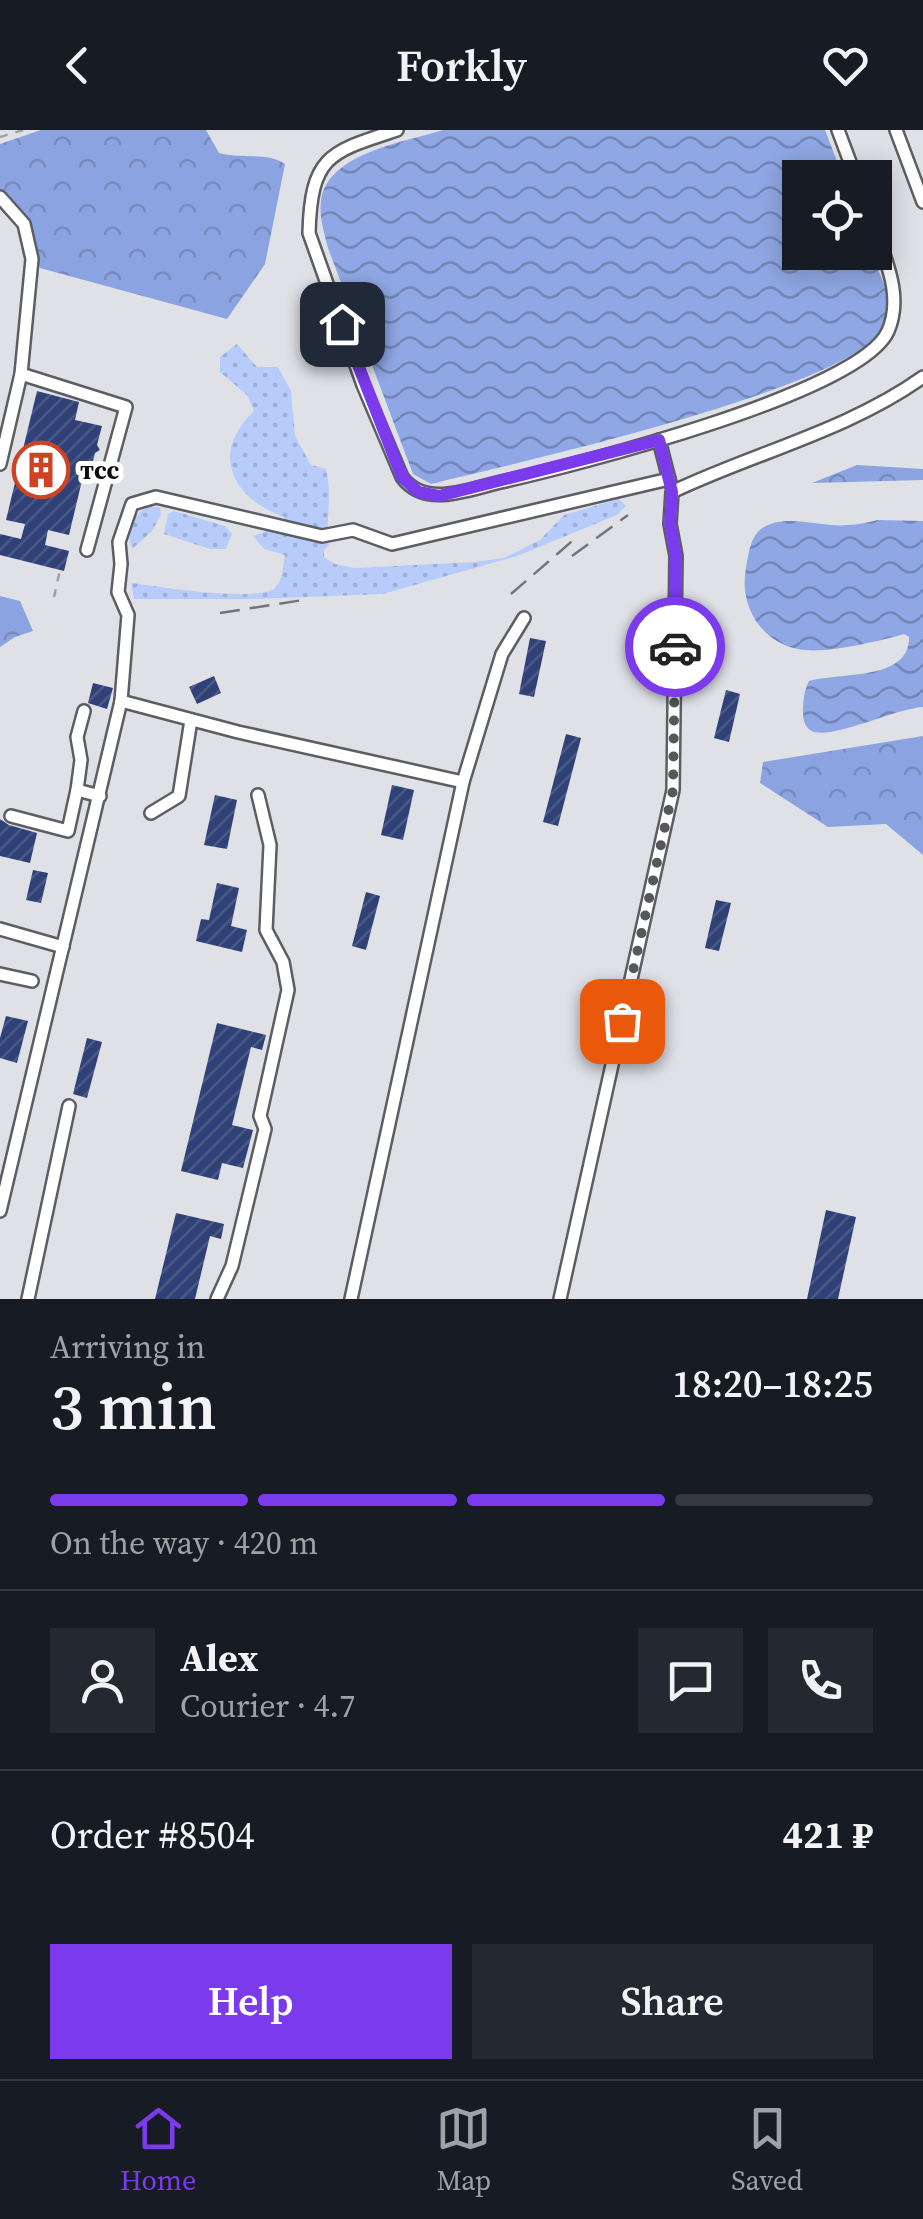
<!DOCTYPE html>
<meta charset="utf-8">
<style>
body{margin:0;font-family:"Source Serif 4",serif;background:#242831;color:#f1f3f6;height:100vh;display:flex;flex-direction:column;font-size:38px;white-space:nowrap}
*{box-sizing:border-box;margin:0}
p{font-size:32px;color:#9ea1a6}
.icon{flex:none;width:55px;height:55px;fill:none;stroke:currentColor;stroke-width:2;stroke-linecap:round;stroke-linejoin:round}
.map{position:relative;height:1169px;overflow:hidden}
.side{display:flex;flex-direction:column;background:#171b24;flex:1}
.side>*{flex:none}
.buttons{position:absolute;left:782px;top:30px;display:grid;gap:20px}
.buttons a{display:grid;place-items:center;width:110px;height:110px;border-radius:0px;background:#171b24;box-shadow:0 5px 25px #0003;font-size:50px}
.pin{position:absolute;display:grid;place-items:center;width:85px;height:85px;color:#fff;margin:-42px;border-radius:20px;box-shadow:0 5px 15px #0006}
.courier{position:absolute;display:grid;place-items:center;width:100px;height:100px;margin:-50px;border:8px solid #7c3aed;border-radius:50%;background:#fff;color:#222;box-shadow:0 2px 12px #0007}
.overview em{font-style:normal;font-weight:600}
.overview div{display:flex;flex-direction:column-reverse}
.overview{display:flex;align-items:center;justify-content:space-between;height:170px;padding:0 50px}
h1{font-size:65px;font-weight:600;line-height:75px}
.bar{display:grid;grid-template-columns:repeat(4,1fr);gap:15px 10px;align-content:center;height:120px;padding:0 50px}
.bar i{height:12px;border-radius:8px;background:#363941}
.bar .on{background:#7c3aed}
.bar p{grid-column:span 4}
.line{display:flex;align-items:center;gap:25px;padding:0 50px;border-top:2px solid #363941}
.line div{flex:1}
.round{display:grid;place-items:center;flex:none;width:105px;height:105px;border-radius:0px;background:#242831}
.primary-button{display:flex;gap:20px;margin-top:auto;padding:20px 50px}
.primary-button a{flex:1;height:115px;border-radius:0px;background:#7c3aed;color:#fff;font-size:40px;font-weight:600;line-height:115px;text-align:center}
.primary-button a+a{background:#242831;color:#f1f3f6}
header{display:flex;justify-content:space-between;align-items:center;height:130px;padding:0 50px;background:#171b24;font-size:45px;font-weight:600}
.menu{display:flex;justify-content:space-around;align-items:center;height:140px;border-top:2px solid #363941;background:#171b24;font-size:28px;color:#9ea1a6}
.menu a{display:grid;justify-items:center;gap:5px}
.menu .on{color:#7c3aed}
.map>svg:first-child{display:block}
.grass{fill:url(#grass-dots)}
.forest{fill:url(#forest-crowns)}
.water{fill:url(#water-waves)}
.building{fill:url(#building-hatch)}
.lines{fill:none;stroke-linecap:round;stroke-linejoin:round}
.minor-casing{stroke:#5c5e63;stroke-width:16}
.path{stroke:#9fa1a6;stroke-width:2.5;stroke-dasharray:8 8;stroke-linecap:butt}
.minor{stroke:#fff;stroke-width:11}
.rail{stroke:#747579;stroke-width:2.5;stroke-dasharray:20 10;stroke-linecap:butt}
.done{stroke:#56585b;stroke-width:10;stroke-dasharray:0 18}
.route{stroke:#7c3aed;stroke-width:12}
.labels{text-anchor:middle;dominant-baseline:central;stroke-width:10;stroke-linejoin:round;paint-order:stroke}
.poi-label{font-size:25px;font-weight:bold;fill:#0d0e0f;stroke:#fff;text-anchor:start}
</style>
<header><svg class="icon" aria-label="back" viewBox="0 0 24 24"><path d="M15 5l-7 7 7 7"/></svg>Forkly<svg class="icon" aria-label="heart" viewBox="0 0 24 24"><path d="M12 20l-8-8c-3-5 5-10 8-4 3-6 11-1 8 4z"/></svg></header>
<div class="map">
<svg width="923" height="1169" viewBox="0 0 923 1169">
<defs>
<pattern id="grass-dots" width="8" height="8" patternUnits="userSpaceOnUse" patternTransform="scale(2.5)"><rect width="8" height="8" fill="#b8ccfc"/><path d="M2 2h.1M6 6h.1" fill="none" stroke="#9daed7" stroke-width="1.8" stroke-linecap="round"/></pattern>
<pattern id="forest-crowns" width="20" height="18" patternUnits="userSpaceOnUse" patternTransform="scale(2.5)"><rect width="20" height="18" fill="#8ba3e0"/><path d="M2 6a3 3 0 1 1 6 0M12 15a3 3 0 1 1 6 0" fill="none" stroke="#778bbf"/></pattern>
<pattern id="water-waves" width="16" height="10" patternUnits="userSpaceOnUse" patternTransform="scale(2.5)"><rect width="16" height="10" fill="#8fa7e4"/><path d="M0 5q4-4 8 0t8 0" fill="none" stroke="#7386b7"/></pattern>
<pattern id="building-hatch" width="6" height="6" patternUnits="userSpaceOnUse" patternTransform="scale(2.5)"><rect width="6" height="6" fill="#2f4176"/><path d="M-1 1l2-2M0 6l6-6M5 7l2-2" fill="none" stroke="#4a5983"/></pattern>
</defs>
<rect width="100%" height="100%" fill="#dfe1e7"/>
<g class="grass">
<path d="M237 214 257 237H278L291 261 295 306 311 335 326 339C333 368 325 389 329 415L324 420V427L335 434 354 438 475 432 504 428 540 410 564 385 619 369 626 376 617 385 517 426 383 464 255 469H134L131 453C161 457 248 471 272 460 283 455 283 435 285 425L264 419 253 406 284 395V387C232 368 209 324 254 281L247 265 220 242V227Z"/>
<path d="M150 377H160L161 385 152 401 132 419C125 401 132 383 150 377Z"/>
<path d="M174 381 225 396 232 404 226 419H210L164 404 168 384Z"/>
</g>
<g class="forest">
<path d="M41 0H206L219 23C240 29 268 22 285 34L265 134 227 189 40 138 29 106 0 66V14Z"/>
<path d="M857 335 923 339V350L812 353Z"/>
<path d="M0 466 20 471 33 501 15 507 0 517Z"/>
<path d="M923 606V725L886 694 828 697 760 653 763 632Z"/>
</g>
<g class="water">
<path d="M443 0H825L843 47 800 48V122L871 123C880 145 895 171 885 195 859 258 507 335 431 354L413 344 328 118C324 102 319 87 321 71 327 23 405 12 443 0Z"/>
<path d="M878 390 923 391V577C894 579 836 608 814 602 805 599 803 590 803 582 803 571 804 561 809 551 840 542 910 551 909 507L904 504C879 511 823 525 798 519 759 511 739 474 746 438 749 423 750 405 764 397 787 383 823 398 848 395 858 395 868 392 878 390Z"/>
</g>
<g class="building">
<path d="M37 261 79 272 75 290 102 296 97 315 100 320 95 323 90 343 84 342 69 405 48 400 45 415 69 421 64 441 0 425V404L21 409 25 394 6 390Z"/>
<path d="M530 508 546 511 534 567 519 564Z"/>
<path d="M214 546 221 563 197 574 189 557Z"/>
<path d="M93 553 113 558 107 579 88 573Z"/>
<path d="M726 560 740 564 729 612 714 608Z"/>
<path d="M566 604 581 608 558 696 543 692Z"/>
<path d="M392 655 414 660 403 710 381 705Z"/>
<path d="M215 665 237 670 227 719 204 715Z"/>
<path d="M0 689 9 695 37 703 30 733 0 726Z"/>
<path d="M33 740 48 743 41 773 26 770Z"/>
<path d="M217 753 239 758 231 796 247 800 242 822 196 811 201 789 209 790Z"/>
<path d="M366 762 380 766 366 820 352 816Z"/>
<path d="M716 770 731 773 719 821 705 818Z"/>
<path d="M6 886 28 891 17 933 0 928V908Z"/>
<path d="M217 893 266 905 262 920 251 917 232 995 253 1000 243 1038 222 1033 218 1050 181 1041Z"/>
<path d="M87 908 102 912 87 968 73 964Z"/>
<path d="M826 1080 856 1087 838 1169H807Z"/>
<path d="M176 1083 224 1094 221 1109 210 1106 195 1169H155Z"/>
</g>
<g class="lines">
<g class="minor-casing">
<g id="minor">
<path d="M397 0C330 22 311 25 309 103L363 255 402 347C425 379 469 359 501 352 572 336 861 263 888 201 903 167 886 131 875 98"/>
<path d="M838 0 856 48"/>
<path d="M896 0 923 72"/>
<path d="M0 67 24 94 32 129 21 244"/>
<path d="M659 310 670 353"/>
<path d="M0 334 21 244 126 277 87 420"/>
<path d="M121 571 238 602 463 652"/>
<path d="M77 660 81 630 77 607 84 581"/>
<path d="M151 683 179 666 191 590"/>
<path d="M11 686 68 701 77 660 100 666"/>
<path d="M0 799 63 817"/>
<path d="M0 844 32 851"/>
<path d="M0 1081 121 571 128 485 118 462 121 434 119 412 132 374 156 367 322 406 353 400 392 414 669 349"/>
<path d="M28 1169 69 976"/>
<path d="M217 1169 232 1136 265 999 260 986 288 860 283 832 266 800 270 715 258 665"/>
<path d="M351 1169 463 652 502 524 524 488"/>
<path d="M560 1169 673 660 676 426 670 394 672 362C754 323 849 300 923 247"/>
</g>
</g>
<g class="path">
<path d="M0 7 23 0"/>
<path d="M54 467 60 440"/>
</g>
<use href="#minor" class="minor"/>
<g class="rail">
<path d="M572 426 628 385"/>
<path d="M511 464 578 406"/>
<path d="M220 483 303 470"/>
</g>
</g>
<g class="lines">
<path class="done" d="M622 891 673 660 675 517"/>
<path class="route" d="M342 194 402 347 418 362 439 366 659 310 672 362 670 394 676 426 675 517"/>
</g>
<defs>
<g id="building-ring" transform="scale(2.875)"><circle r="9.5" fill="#fff" stroke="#cd4324" stroke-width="1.5"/><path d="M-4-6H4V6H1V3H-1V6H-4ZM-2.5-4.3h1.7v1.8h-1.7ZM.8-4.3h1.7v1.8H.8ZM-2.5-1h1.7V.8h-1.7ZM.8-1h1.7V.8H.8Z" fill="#cd4324"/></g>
</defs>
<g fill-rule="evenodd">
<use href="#building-ring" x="41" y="340"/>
</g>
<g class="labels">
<g class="poi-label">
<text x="80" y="340">тсс</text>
</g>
</g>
</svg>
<div class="buttons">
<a><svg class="icon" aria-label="locate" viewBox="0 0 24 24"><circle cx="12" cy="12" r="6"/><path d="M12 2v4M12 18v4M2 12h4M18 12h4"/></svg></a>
</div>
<div class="pin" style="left:622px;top:891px;background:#ea580c"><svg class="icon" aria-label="bag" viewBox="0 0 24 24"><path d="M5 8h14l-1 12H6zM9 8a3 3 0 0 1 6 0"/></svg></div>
<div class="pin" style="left:342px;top:194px;background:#1f2937"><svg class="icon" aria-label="home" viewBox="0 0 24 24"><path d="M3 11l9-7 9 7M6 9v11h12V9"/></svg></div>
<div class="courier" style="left:675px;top:517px"><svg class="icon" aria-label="car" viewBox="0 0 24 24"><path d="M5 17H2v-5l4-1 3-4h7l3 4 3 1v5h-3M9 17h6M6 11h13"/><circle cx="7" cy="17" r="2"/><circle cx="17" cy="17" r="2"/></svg></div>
</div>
<section class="side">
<div class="overview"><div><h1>3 min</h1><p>Arriving in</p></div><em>18:20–18:25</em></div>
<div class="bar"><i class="on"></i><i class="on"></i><i class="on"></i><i></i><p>On the way · 420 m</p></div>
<div class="line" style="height:180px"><a class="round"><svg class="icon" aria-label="person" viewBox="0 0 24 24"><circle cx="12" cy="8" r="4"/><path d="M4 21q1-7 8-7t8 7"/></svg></a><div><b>Alex</b><p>Courier · 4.7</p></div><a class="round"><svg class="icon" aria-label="chat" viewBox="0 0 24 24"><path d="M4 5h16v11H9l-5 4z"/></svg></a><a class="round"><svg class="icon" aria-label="phone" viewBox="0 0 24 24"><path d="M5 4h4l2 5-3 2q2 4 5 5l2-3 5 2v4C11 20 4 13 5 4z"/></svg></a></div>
<div class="line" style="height:130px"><div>Order #8504</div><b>421 ₽</b></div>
<div class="primary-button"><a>Help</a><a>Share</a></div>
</section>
<nav class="menu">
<a class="on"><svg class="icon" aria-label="home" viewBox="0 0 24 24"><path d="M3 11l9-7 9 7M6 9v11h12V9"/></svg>Home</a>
<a><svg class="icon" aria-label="map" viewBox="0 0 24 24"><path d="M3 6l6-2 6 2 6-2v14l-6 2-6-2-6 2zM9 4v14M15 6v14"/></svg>Map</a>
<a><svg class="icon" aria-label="saved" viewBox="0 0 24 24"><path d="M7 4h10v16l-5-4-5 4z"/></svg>Saved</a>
</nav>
